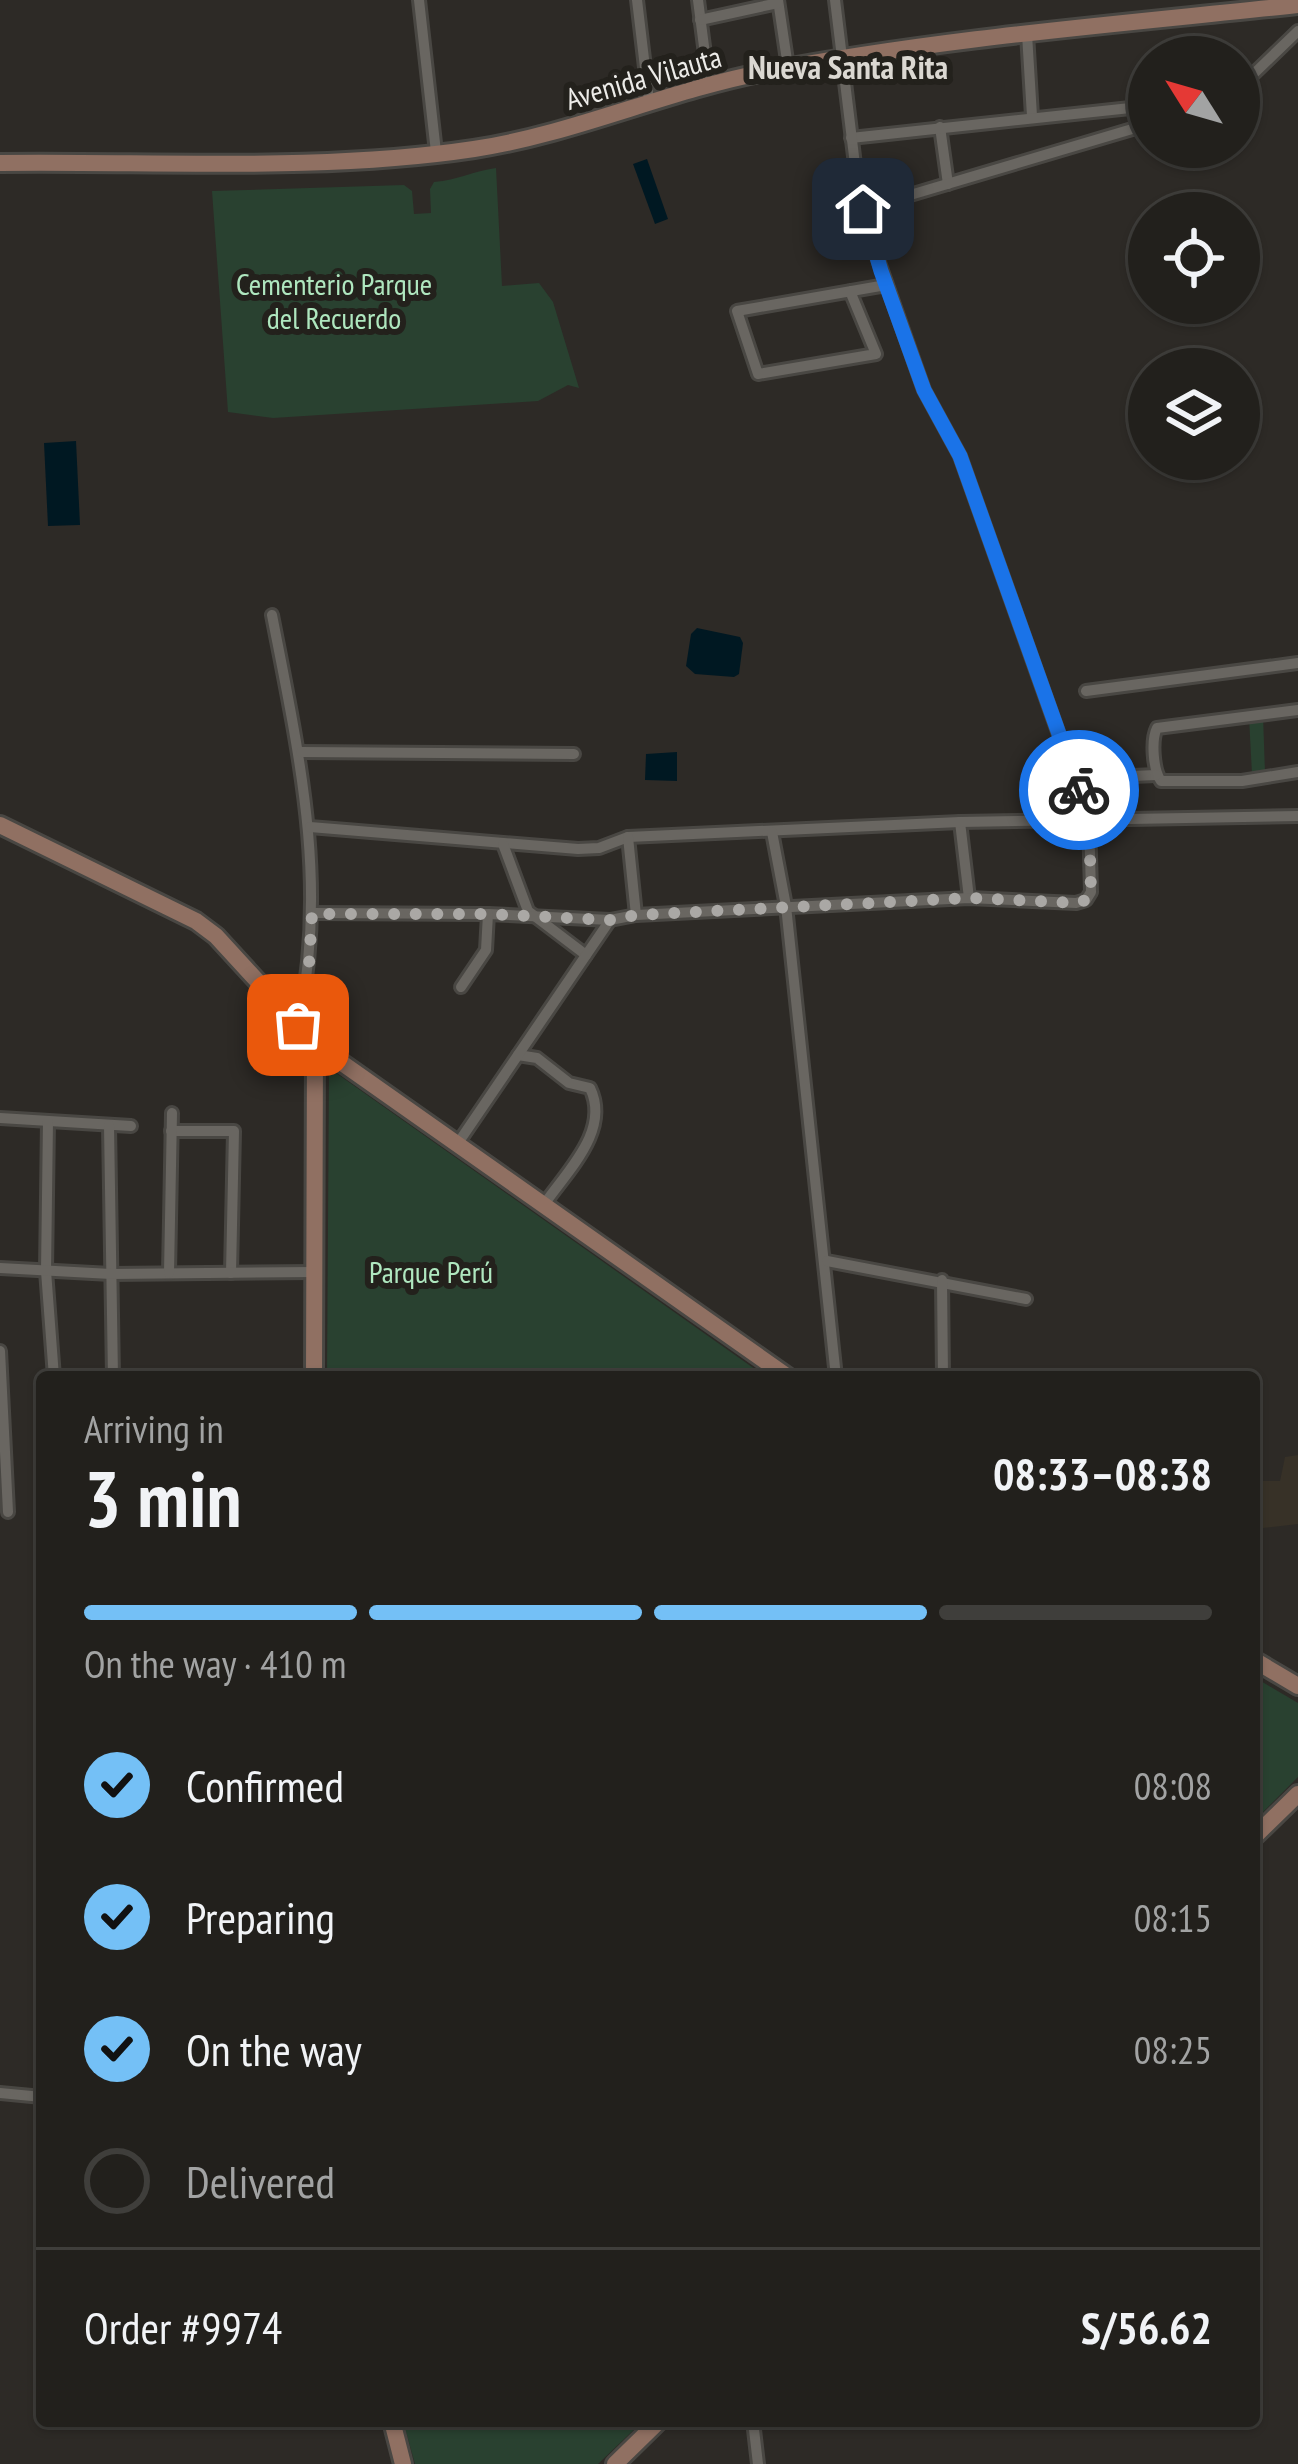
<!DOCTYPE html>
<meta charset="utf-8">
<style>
body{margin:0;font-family:"PT Sans Narrow",sans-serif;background:#2e2d29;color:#f1f3f6;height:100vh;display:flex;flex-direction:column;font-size:45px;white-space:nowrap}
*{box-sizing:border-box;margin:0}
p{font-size:39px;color:#a2a3a3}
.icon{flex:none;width:66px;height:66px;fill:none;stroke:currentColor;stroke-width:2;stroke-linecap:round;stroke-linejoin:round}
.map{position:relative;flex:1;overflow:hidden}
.side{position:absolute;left:36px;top:1371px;width:1224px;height:1056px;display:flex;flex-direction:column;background:#22201c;border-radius:12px;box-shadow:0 3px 9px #0004,0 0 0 3px #3f3e3b}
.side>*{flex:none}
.needle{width:78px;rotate:307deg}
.buttons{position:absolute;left:1128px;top:36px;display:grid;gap:24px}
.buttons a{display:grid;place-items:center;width:132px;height:132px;border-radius:50%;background:#22201c;box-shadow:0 3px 9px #0004,0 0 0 3px #3f3e3b;font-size:60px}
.pin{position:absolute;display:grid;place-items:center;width:102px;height:102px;color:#fff;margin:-51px;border-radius:24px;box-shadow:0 6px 18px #0006}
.courier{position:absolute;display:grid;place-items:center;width:120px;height:120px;margin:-60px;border:9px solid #1a73e8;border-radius:50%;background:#fff;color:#222;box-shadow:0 3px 15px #0007}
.headline em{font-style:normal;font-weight:600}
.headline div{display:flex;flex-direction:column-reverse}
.headline{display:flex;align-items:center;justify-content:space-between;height:204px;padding:0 48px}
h1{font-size:78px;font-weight:600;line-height:90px}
.bar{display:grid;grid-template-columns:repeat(4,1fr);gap:18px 12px;align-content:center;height:144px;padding:0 48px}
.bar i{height:15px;border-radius:9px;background:#3f3e3b}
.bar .on{background:#74c0f6}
.bar p{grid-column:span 4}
.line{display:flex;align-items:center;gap:30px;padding:0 48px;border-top:3px solid #3f3e3b}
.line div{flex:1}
ol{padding:0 48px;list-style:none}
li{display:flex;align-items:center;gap:36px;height:132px}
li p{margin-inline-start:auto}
li .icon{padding:12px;border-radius:50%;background:#74c0f6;color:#111;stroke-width:4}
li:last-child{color:#a2a3a3}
li i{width:66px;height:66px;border:6px solid #3f3e3b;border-radius:50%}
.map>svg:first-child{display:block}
.built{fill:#373127}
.green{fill:#294130}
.water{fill:#001822}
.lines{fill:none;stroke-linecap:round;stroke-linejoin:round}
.street-casing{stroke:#494743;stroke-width:16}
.secondary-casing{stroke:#494743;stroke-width:22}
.street{stroke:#696661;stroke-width:10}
.secondary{stroke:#907062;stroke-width:16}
.done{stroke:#aaa8a5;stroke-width:12;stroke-dasharray:0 21.6}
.route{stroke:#1a73e8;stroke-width:15}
.labels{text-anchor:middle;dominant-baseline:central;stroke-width:12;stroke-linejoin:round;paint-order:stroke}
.street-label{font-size:30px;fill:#edece9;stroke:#23211c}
.park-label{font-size:30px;fill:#afe7bf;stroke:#23211c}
.neighbourhood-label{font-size:33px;font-weight:bold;fill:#dbd8d2;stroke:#23211c}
</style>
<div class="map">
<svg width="1298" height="2464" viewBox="0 0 1298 2464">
<rect width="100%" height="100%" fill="#2d2a26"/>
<path class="built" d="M1298 1455V1524L1254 1529V1481H1280L1285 1457Z"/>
<g class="green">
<path d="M496 168 502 286 539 283 553 302 579 388 568 385 538 401 273 418 228 412 212 191 404 185 412 191 414 214 431 213 430 189 434 182C458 180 473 171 496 168Z"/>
<path d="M1263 715 1265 773 1252 774 1249 717Z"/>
<path d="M329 1072 336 1073 766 1377H327Z"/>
<path d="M1254 1677 1298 1703V1777L1254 1821Z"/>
<path d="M403 2421H643L598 2464H415Z"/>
</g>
<g class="water">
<path d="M647 159 668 219 655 224 633 164Z"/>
<path d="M76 441 80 525 48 526 44 443Z"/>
<path d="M697 628 740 637 743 643 739 674 734 677 695 674 686 666 691 634Z"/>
<path d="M677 752V781L645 780 646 754Z"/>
</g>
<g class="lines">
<g class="street-casing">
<g id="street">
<path d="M419 0 436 152"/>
<path d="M637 0 649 101"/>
<path d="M698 0 709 85"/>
<path d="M778 0 788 67"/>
<path d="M700 20 778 3"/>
<path d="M1027 34 1032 116"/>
<path d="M1239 88 1298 31"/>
<path d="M940 127 948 184"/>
<path d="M851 138 1149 106"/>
<path d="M863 209 1149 124"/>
<path d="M850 291 876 354 758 374 737 311 886 285"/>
<path d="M272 615C299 754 329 884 298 1025"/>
<path d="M1086 691 1298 663"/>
<path d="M1298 710 1157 728C1151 740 1153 770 1161 781H1242L1298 772"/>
<path d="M301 752 574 754"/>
<path d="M1133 776 1156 775"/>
<path d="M960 822 969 898"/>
<path d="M310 827 578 849 599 848 628 837 960 822 1298 816"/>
<path d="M772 832 786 906 836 1377"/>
<path d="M628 837 636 915"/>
<path d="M503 844 528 911 586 955"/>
<path d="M312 913 488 914 610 920 636 915 969 898 1076 903 1086 900 1091 892 1089 819 960 456 924 390 875 251 857 181 835 0"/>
<path d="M461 987 486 950 488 914"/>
<path d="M518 1055 537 1058 569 1083 590 1088C611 1131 566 1172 543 1206"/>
<path d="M0 1118 131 1126"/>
<path d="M48 1121 46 1271 54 1377"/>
<path d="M109 1125 113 1377"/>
<path d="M171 1131H234L231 1273"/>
<path d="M456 1146 610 920"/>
<path d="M827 1261 1026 1299"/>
<path d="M0 1268 111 1274 314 1272"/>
<path d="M169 1273 172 1113"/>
<path d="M942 1280 943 1377"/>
<path d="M0 1351 8 1512"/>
<path d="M0 2093 42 2097"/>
<path d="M753 2421 758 2464"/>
</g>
</g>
<g class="secondary-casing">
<g id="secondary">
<path d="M0 163C155 161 321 172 474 149 573 134 666 91 764 72 940 38 1120 24 1298 5"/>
<path d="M0 825 196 921 216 936 315 1044 788 1377"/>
<path d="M314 1377 315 1044"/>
<path d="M1254 1660 1298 1686"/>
<path d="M1254 1837 1298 1794"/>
<path d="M392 2421 403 2464"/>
<path d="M615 2464 659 2421"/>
</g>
</g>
<use href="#street" class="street"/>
<use href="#secondary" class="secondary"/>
</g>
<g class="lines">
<path class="done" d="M298 1025 308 982 312 914H488L610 920 636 915 969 898 1076 903 1086 900 1091 892 1089 819 1079 790"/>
<path class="route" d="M863 209 881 271 924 390 960 456 1079 790"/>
</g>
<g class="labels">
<g class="street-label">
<text transform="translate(643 77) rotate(-16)">Avenida Vilauta</text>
</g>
<g class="park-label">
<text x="334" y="283">Cementerio Parque<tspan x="334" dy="34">del Recuerdo</tspan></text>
<text x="431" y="1271">Parque Perú</text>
</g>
<g class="neighbourhood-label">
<text x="848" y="66">Nueva Santa Rita</text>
</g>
</g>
</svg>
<div class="buttons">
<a><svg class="needle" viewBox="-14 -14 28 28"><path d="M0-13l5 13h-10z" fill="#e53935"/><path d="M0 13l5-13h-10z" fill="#a2a3a3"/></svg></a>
<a><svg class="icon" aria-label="locate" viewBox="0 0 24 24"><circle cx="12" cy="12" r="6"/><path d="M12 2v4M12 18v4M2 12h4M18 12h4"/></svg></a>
<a><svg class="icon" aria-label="layers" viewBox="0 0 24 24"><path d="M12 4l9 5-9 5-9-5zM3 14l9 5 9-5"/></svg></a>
</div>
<div class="pin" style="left:298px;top:1025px;background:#ea580c"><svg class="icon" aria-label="bag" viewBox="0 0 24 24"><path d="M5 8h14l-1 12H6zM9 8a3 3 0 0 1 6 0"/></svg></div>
<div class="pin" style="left:863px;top:209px;background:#1f2937"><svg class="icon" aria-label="home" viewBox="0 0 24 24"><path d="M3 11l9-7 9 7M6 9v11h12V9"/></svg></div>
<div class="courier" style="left:1079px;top:790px"><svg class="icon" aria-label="bike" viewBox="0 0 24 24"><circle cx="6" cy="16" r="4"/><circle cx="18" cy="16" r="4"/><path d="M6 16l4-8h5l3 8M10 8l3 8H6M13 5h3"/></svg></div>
<section class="side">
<div class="headline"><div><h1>3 min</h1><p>Arriving in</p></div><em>08:33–08:38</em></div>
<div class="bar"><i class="on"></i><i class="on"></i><i class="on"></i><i></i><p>On the way · 410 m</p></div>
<ol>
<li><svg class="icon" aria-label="check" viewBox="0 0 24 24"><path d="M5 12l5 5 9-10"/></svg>Confirmed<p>08:08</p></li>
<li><svg class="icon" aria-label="check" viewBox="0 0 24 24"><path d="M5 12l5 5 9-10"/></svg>Preparing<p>08:15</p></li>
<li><svg class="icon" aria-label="check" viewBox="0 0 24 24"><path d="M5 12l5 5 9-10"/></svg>On the way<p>08:25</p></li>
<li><i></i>Delivered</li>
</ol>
<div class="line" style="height:156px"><div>Order #9974</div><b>S/56.62</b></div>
</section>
</div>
